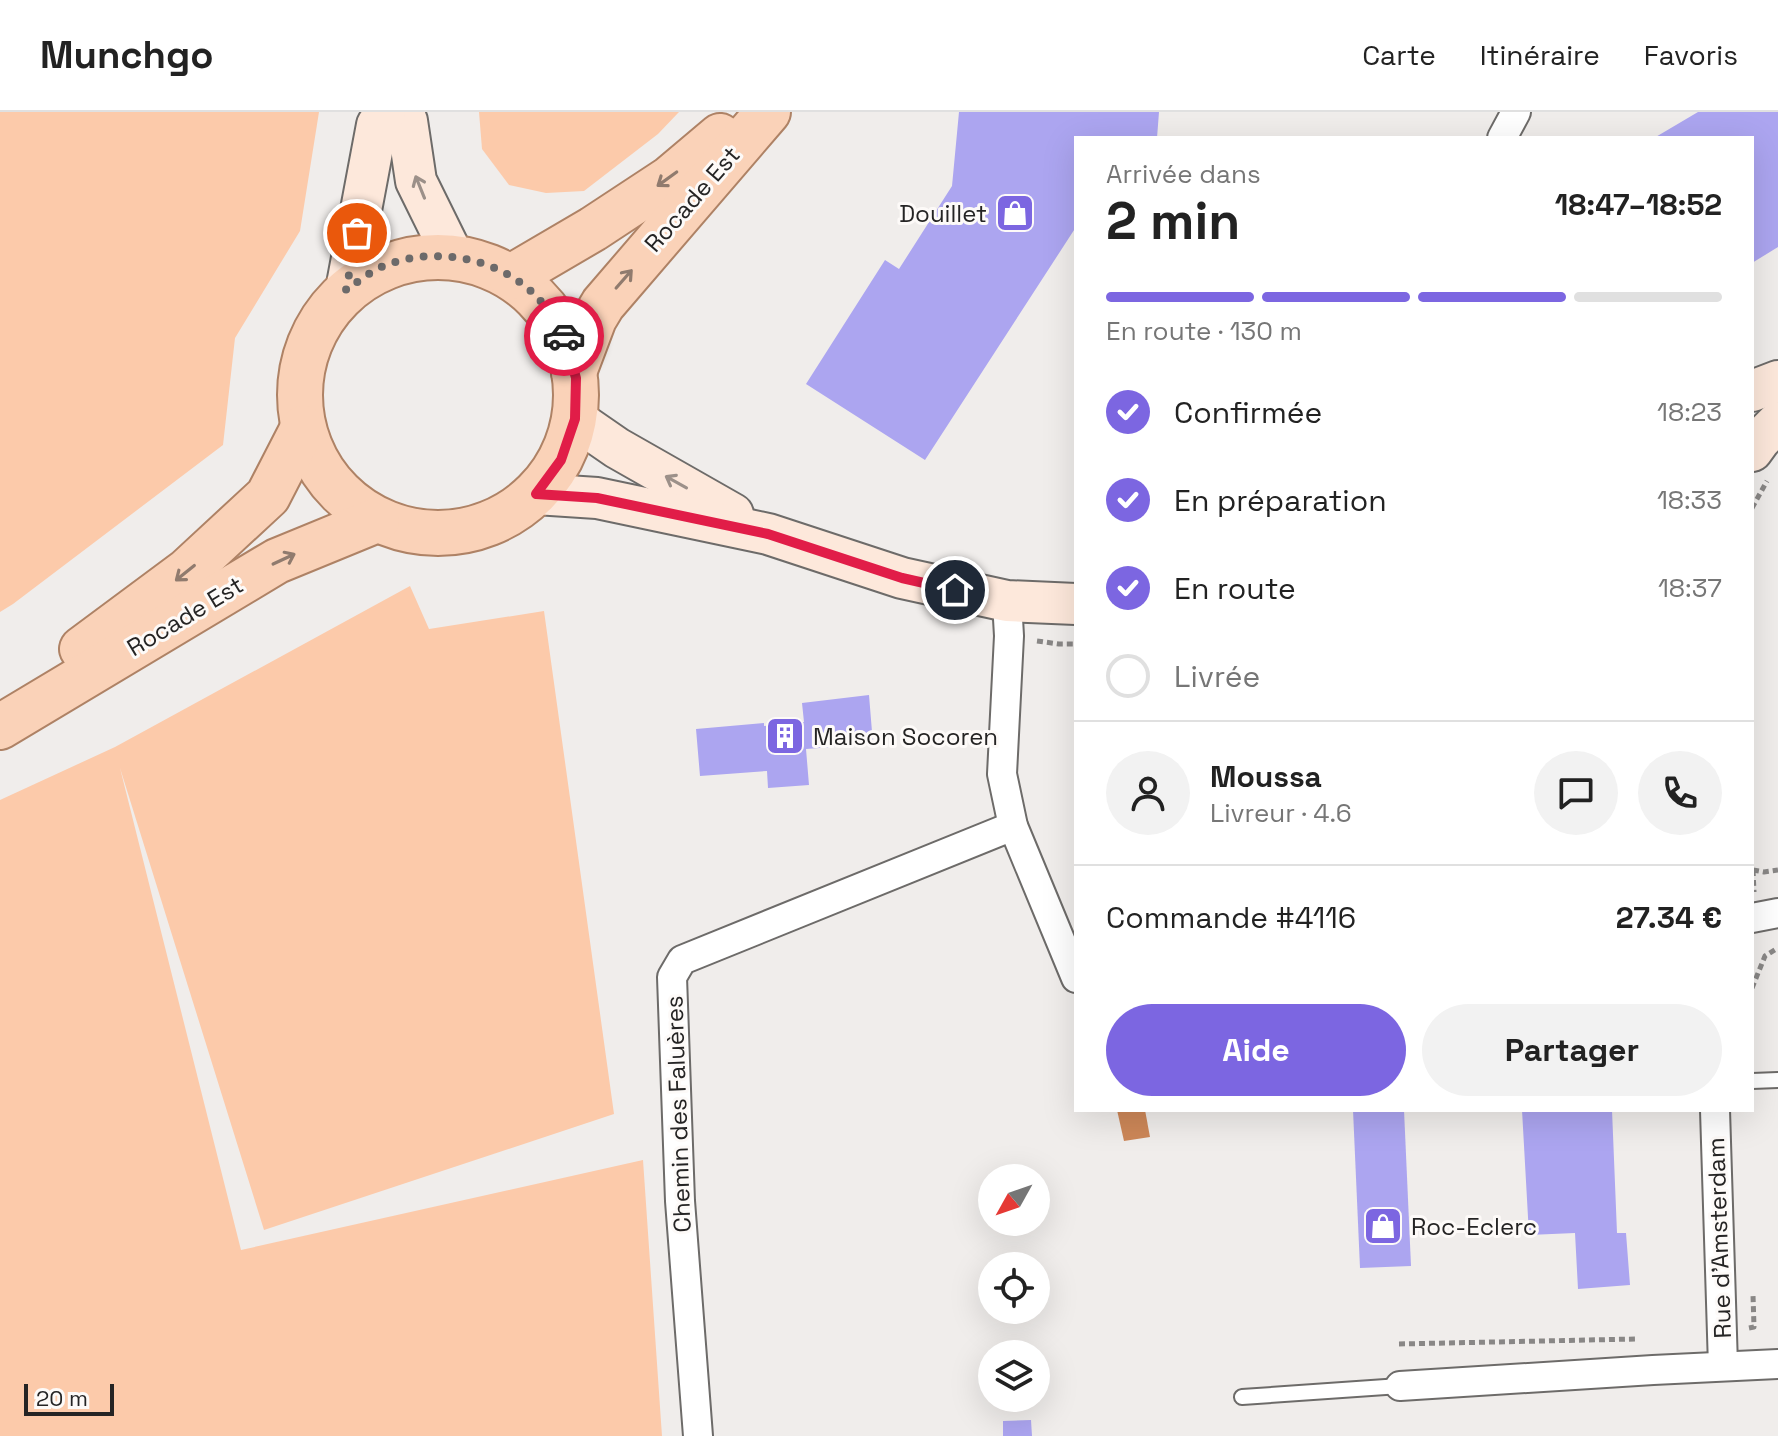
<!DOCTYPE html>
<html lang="fr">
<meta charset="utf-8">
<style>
body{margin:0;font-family:"Space Grotesk",sans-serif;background:#f2f2f2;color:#222;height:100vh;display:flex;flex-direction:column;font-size:30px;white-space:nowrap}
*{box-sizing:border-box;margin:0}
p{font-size:26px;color:#767676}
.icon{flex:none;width:44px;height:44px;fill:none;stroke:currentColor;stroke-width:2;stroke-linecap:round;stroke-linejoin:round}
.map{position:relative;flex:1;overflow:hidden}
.details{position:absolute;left:1074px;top:24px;width:680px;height:976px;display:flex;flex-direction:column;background:#fff;border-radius:0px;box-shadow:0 8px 32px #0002}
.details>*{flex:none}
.needle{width:52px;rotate:230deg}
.buttons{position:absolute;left:978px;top:1052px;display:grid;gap:16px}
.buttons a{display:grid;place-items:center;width:72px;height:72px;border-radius:50%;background:#fff;box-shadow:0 8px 32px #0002;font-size:40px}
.scale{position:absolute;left:24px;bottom:20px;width:90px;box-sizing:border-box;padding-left:8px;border:4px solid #252424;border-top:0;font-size:22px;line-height:28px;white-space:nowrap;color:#252424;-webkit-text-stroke:6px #fdfaf8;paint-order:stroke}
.pin{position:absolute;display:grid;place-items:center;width:68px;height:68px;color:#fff;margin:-34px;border:4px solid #fff;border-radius:50%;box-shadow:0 2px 8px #0007}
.courier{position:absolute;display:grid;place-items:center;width:80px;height:80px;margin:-40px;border:6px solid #e11d48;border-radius:50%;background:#fff;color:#222;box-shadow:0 2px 10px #0007}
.head em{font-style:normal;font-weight:800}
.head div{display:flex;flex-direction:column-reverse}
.head{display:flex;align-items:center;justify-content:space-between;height:136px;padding:0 32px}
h1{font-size:52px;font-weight:800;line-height:60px}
.bar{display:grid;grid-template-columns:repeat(4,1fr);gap:12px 8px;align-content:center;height:96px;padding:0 32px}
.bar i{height:10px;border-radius:6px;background:#e0e0e0}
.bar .on{background:#7c66e1}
.bar p{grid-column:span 4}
.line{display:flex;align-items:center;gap:20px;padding:0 32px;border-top:2px solid #e0e0e0}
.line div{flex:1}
.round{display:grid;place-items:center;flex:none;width:84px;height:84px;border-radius:42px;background:#f2f2f2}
ol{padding:0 32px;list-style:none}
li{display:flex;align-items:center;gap:24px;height:88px}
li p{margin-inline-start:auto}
li .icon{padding:8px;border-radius:50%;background:#7c66e1;color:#fff;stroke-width:4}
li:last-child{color:#767676}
li i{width:44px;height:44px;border:4px solid #e0e0e0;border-radius:50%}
.cta{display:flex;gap:16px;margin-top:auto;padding:16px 32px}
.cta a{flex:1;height:92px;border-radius:48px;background:#7c66e1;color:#fff;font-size:32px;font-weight:800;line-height:92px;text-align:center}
.cta a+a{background:#f2f2f2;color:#222}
header{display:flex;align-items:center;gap:48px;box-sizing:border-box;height:112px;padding:0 40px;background:#fff;border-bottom:2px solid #e0e0e0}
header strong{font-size:38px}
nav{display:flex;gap:44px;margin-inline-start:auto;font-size:28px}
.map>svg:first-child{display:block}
.green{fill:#fccaaa}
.water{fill:#cd8758}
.building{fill:#aca5f0}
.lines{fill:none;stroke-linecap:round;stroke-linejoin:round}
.lane-casing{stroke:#6d6b69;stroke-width:18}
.street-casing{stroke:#6d6b69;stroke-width:32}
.secondary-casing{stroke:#6d6b69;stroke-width:44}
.primary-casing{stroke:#ae8265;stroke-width:48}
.path{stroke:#898786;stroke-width:5;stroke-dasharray:6 4;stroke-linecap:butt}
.lane{stroke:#fff;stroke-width:14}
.street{stroke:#fff;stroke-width:28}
.secondary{stroke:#fde8db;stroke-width:40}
.primary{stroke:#fad2b8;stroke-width:44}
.oneway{stroke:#907b6e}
.oneway2{stroke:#9c9089}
.done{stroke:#6c6a6a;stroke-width:8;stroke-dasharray:0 14.4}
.route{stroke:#e11d48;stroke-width:10}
.labels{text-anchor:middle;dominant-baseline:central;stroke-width:6;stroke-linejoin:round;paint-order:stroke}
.street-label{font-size:24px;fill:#252424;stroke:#fdfaf8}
.poi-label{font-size:24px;fill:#252424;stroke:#fdfaf8;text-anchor:start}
</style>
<header>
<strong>Munchgo</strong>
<nav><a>Carte</a><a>Itinéraire</a><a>Favoris</a></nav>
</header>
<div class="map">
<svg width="1778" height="1324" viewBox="0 0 1778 1324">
<rect width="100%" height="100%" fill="#f0edeb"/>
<g class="green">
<path d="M0 0H319L300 119 235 226 223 333 13 492 0 500Z"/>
<path d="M479 0H679L658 22 584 79 546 81 509 73 482 37Z"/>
<path d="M410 474 429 517 544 499 614 1002 264 1118 120 656 241 1138 643 1048 662 1324H0V688L115 635Z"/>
</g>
<path class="water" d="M1117 998H1145L1150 1025 1124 1029Z"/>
<g class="building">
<path d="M959 0H1159L1157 26H1076V115L925 348 806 272 885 148 899 157 952 74Z"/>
<path d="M1698 0H1778V135L1752 151V26H1654Z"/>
<path d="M869 583 873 632 806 637 809 673 768 676 767 659 700 664 696 617 764 611V614L804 610 802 591Z"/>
<path d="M1353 998H1404L1411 1154 1360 1156Z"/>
<path d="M1522 998H1612L1617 1121H1626L1630 1173 1578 1177 1575 1121 1529 1123Z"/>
<path d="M1031 1308 1032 1324H1003V1309Z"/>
</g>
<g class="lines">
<g class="lane-casing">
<g id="lane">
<path d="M1752 969 1778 968"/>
<path d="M1242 1285 1400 1274"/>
</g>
</g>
<g class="street-casing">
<g id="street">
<path d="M1502 26 1516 0"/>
<path d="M1007 489 1009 524 1002 662 1013 714 1076 866"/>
<path d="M1752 806 1778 801"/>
<path d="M1715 998 1723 1254"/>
<path d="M1400 1274 1653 1258 1778 1252"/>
<path d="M698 1324 680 1089 672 865 682 848 1013 714"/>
</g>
</g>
<g class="secondary-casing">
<g id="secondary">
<path d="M403 0 407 9 416 69 453 144"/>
<path d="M346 178 377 13 385 0"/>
<path d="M1752 279 1778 269"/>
<path d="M575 307 617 336 733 402"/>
<path d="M1752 339 1760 328 1778 310"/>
<path d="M536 382 597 386 768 422 902 466 1007 489 1076 492"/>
</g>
</g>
<g class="primary-casing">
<g id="primary">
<circle cx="438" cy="283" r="138"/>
<path d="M511 165 593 117 669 67 720 24"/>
<path d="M574 260 594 207 603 192 768 0"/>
<path d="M82 537 187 459 268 384 303 316"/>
<path d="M0 615 277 449 377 408"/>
</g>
</g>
<g class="path">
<path d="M1752 396 1767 369"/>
<path d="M1037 529 1059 532H1076"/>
<path d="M1753 758 1754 780"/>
<path d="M1753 758 1764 760 1778 758"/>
<path d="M1752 876 1765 844 1778 836"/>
<path d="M1749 1216 1754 1215 1753 1183"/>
<path d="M1399 1232 1636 1227"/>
</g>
<use href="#lane" class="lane"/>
<use href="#street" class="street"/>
<use href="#secondary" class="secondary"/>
<use href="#primary" class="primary"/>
</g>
<defs><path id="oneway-shaft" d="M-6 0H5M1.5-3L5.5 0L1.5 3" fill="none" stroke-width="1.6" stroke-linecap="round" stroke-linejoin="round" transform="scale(2)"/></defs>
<g class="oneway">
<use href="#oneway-shaft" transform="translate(667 67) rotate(144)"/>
<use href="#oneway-shaft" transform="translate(624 167) rotate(-49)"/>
<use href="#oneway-shaft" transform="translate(284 447) rotate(-25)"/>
<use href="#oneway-shaft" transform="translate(185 461) rotate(141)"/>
</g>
<g class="oneway2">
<use href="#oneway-shaft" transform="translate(420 75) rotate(-112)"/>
<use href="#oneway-shaft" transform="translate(676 370) rotate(-151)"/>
</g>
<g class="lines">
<path class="done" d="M357 121 346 178C356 171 366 163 377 157 431 131 506 145 544 193 551 202 557 214 564 224"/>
<path class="route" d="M564 224 576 266 575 307 561 348 536 382 597 386 768 422 902 466 955 478"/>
</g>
<defs>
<g id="shop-square" transform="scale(2)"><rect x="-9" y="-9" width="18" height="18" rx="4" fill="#7c66e1" stroke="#fdfaf8"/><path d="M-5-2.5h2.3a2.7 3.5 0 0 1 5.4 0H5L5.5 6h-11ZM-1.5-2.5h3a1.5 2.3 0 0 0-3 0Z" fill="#fff"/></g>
<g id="building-square" transform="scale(2)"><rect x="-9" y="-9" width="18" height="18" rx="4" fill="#7c66e1" stroke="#fdfaf8"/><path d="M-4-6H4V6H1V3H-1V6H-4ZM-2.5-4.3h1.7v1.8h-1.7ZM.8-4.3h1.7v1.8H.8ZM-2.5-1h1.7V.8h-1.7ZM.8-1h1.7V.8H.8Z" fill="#fff"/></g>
</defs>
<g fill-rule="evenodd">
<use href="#shop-square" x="1015" y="101"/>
<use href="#building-square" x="785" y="624"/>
<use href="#shop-square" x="1383" y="1114"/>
</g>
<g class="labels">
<g class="street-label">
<text transform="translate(692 87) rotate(-49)">Rocade Est</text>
<text transform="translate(185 504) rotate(-31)">Rocade Est</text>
<text transform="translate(678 1002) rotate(-92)">Chemin des Faluères</text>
<text transform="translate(1719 1126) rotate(-92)">Rue d'Amsterdam</text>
</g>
<g class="poi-label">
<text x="987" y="101" text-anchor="end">Douillet</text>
<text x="813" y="624">Maison Socoren</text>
<text x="1411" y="1114">Roc-Eclerc</text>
</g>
</g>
</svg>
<div class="buttons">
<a><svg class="needle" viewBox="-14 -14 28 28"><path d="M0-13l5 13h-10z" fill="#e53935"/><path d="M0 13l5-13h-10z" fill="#767676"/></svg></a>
<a><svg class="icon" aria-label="locate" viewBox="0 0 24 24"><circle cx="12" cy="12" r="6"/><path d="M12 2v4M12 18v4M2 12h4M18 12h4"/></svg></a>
<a><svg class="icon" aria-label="layers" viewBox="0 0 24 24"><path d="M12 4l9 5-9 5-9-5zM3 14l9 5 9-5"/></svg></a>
</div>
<div class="scale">20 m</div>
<div class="pin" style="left:357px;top:121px;background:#ea580c"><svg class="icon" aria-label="bag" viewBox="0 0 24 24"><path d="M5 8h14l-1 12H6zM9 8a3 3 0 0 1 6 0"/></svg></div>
<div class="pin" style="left:955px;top:478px;background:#1f2937"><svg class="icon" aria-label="home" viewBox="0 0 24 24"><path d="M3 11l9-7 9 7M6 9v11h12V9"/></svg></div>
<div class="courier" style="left:564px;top:224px"><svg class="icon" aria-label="car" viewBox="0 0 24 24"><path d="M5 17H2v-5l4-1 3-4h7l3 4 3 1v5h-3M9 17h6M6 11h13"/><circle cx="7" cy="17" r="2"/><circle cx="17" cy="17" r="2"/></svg></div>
<section class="details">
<div class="head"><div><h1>2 min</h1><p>Arrivée dans</p></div><em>18:47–18:52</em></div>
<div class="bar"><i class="on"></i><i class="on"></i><i class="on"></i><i></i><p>En route · 130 m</p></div>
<ol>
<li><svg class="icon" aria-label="check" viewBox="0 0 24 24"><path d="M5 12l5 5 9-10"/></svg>Confirmée<p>18:23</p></li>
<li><svg class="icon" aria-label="check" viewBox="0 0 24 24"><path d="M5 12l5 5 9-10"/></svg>En préparation<p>18:33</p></li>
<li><svg class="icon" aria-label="check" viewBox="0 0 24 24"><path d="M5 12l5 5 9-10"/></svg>En route<p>18:37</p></li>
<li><i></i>Livrée</li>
</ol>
<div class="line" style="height:144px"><a class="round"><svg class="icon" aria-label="person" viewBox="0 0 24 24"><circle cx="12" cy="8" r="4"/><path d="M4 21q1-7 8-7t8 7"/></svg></a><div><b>Moussa</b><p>Livreur · 4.6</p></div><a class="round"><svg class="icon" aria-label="chat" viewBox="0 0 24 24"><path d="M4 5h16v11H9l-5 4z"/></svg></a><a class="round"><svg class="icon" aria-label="phone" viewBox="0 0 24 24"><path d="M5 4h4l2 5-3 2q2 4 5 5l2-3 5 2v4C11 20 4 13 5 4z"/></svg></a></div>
<div class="line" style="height:104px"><div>Commande #4116</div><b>27.34 €</b></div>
<div class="cta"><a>Aide</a><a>Partager</a></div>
</section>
</div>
